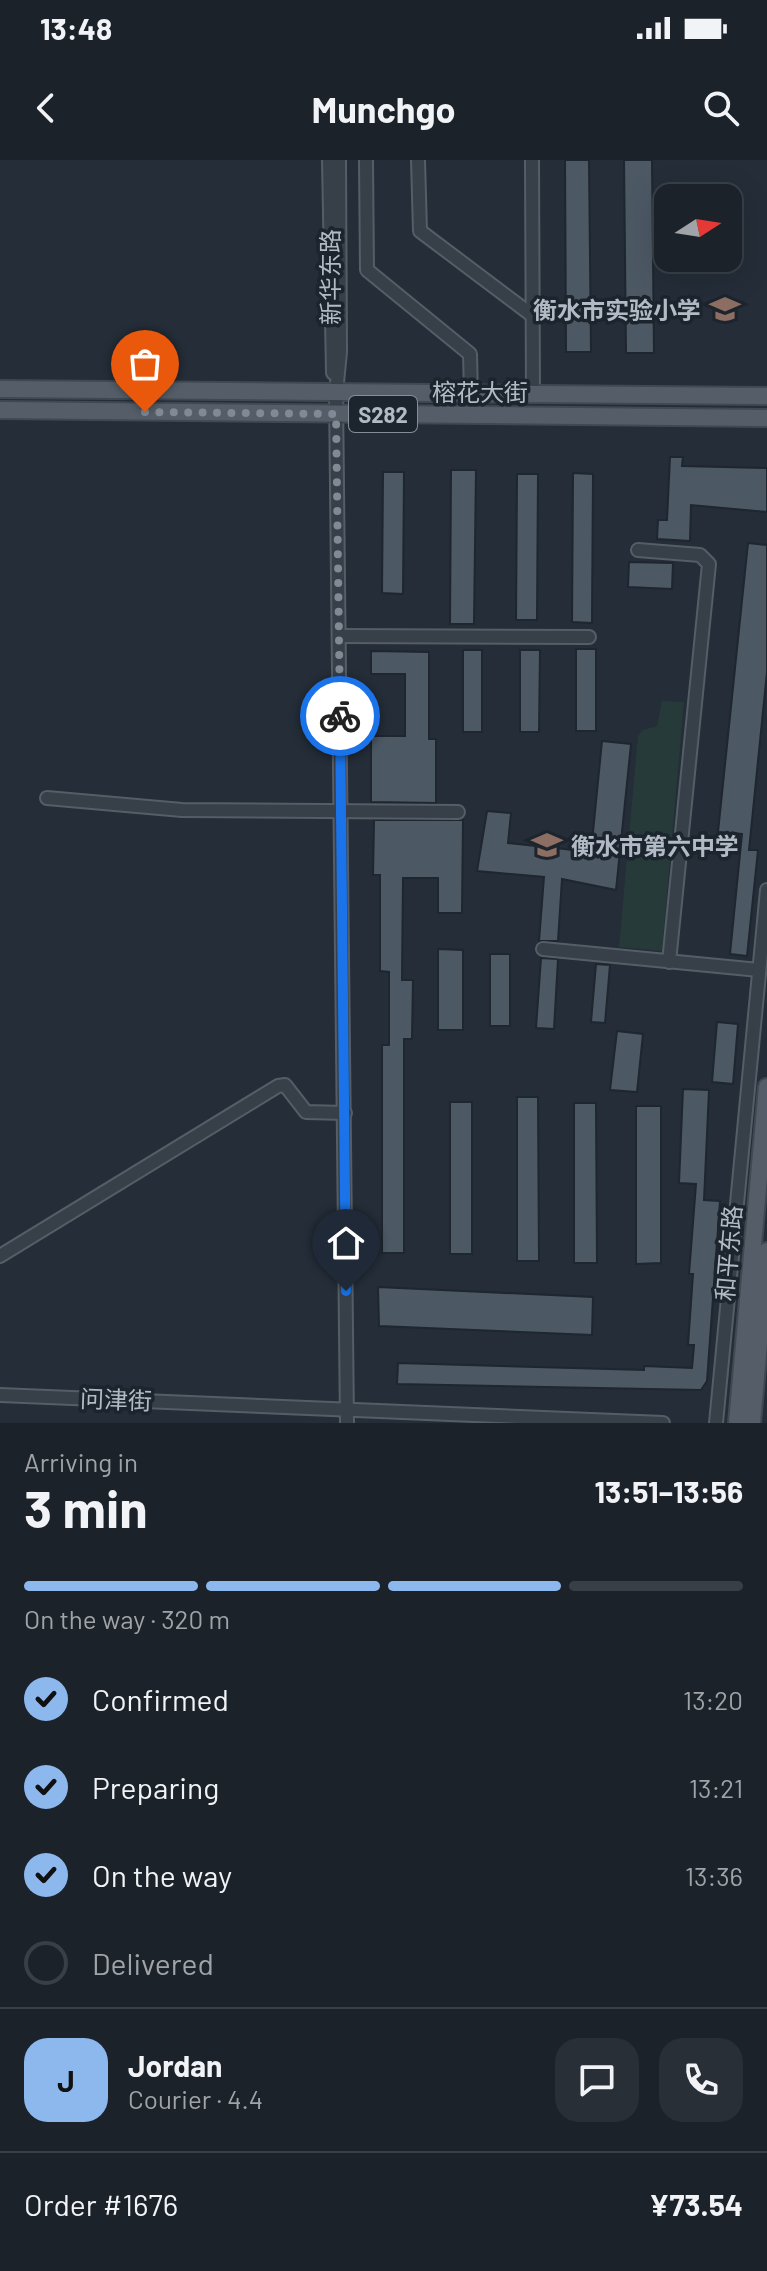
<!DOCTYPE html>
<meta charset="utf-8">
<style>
body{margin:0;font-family:Barlow,"Noto Sans SC",sans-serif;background:#282f36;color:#f1f3f6;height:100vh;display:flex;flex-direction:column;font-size:30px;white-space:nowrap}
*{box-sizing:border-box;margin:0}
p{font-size:26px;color:#a0a4a8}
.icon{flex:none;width:44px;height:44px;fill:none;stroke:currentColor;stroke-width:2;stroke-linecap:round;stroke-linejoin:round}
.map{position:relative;height:1263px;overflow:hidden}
.side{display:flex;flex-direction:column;background:#1b222a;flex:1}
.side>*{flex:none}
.needle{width:52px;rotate:78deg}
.buttons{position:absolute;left:654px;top:24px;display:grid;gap:16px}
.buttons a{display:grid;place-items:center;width:88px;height:88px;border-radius:16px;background:#1b222a;box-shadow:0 8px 32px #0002,0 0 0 2px #393f47;font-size:40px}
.pin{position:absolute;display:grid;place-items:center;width:68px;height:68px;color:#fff;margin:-82px -34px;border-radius:50% 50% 50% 0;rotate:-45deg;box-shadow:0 0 8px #0007}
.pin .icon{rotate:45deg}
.courier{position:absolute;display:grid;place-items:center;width:80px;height:80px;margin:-40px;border:6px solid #1a73e8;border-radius:50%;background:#fff;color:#222;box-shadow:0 2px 10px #0007}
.headline em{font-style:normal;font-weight:700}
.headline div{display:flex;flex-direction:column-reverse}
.headline{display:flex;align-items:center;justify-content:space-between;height:136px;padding:0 24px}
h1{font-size:52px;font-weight:700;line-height:60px}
.bar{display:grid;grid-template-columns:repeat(4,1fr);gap:12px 8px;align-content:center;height:96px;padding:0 24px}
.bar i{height:10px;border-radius:6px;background:#393f47}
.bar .current{background:#8db8ee}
.bar p{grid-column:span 4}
.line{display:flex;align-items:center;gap:20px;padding:0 24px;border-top:2px solid #393f47}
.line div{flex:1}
.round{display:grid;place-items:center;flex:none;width:84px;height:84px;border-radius:24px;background:#282f36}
ol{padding:0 24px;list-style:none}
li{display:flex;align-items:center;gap:24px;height:88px}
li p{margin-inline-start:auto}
li .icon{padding:8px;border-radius:50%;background:#8db8ee;color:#111;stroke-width:4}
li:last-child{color:#a0a4a8}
li i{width:44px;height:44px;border:4px solid #393f47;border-radius:50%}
.status{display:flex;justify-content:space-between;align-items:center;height:56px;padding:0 40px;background:#1b222a;direction:ltr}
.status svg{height:22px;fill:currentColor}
header{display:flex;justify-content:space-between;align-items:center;height:104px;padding:0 24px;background:#1b222a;font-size:36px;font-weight:700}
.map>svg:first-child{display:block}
.green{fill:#263a3a}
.building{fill:#4c5864;stroke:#1e262f;stroke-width:2}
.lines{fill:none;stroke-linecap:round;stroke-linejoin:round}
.minor-casing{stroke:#555d66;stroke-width:16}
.major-casing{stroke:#404852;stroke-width:20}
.minor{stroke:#373f49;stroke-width:12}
.major{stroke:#555e68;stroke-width:16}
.done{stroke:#808994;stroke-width:8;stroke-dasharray:0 14.4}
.route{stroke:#1a73e8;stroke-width:10}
.labels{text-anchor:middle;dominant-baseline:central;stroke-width:7;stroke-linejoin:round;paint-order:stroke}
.shield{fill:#1c242d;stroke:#858d97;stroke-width:2}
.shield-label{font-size:22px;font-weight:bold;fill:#b2bac5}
.street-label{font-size:24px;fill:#b2bac5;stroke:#1c242d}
.poi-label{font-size:24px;font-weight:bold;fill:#b2bac5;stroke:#1c242d;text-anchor:end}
</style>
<div class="status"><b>13:48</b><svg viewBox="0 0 49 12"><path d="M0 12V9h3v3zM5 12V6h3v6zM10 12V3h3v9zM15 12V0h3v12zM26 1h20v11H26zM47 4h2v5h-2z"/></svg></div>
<header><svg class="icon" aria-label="back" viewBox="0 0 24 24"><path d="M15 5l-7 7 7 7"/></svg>Munchgo<svg class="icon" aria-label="search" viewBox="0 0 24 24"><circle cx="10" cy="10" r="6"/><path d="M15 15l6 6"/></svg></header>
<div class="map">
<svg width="767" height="1263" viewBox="0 0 767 1263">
<rect width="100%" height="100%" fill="#242d38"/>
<path class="green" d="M662 541 684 542 662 791 619 787 638 576 643 570 657 566Z"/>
<g class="building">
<path d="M565 0H589L591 192H566Z"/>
<path d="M624 0H652L654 193H626Z"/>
<path d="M670 297H683L682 306 767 308V352L691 345 690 381 657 379 658 360H667Z"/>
<path d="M451 310H476L474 464H450Z"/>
<path d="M383 312H404L403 434 382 433Z"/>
<path d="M573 313 593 314 592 463 572 462Z"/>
<path d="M517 314H538L537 460H516Z"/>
<path d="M748 383 767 385V512L749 690H758L747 796 730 794 742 674 718 672Z"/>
<path d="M629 402 673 403 672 429 628 427Z"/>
<rect x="576" y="489" width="20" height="82"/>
<rect x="463" y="490" width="19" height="82"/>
<path d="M520 490H540L539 572H520Z"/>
<path d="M371 491 429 492V579H436V643L371 642V576H405V514H371Z"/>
<path d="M602 581 631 584 616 730 562 719 558 781H539L544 717 477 711 487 651 511 653 508 683 591 692Z"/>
<path d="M374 660H463L462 753H438V718H403L402 820H413L412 879H404V1093H382V885H389V812L380 811V715H373Z"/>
<path d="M438 789 463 790V870H438Z"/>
<rect x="490" y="794" width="20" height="72"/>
<path d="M541 798 558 799 554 869 536 868Z"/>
<path d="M596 804 610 805 605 863 591 862Z"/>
<path d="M717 862 738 864 733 924 712 922Z"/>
<path d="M617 871 643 874 637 932 610 930Z"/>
<path d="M683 929 709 930 704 1040 720 1041 707 1221 701 1230 397 1224 398 1203 644 1210V1206L692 1208 694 1185H688L693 1114H689L696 1024 679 1023Z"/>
<path d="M517 937H538L539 1101H517Z"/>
<rect x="450" y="942" width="22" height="152"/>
<path d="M574 943H596L597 1103H574Z"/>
<path d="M636 946H661V1103L636 1104Z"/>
<path d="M378 1127 593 1137 592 1175 379 1166Z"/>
</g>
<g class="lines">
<g class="minor-casing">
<g id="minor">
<path d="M329 0 333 213"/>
<path d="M339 0 340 192 336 233 347 1263"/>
<path d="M366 0 367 110 470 194 471 234"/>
<path d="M418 0 420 71 533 156"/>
<path d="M532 0 533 234"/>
<path d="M638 390 700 395 709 404 669 802"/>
<path d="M339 476 589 477"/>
<path d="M47 638 182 650 458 652"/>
<path d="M543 789 759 810"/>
<path d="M0 1096 278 926 285 925 306 952 345 953"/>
<path d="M0 1235 663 1263"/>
<path d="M716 1263 767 730"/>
</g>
</g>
<g class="major-casing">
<g id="major">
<path d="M0 229 767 236"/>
<path d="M0 250 767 258"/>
<path d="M737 1263 767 927"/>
<path d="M752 1263 767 1091"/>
</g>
</g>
<use href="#minor" class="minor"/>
<use href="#major" class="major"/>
</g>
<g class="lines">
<path class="done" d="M145 252 336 254 340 556"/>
<path class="route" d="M340 556 346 1131"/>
</g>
<defs>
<g id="school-bare" transform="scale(2.4)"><path d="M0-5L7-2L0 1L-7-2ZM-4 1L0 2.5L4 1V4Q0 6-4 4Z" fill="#8d6e63" stroke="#1c242d" stroke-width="2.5" paint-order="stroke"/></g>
</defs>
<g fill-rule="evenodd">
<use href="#school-bare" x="725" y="149"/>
<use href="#school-bare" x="547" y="685"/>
</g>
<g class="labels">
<rect class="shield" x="349" y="236" width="68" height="36" rx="6"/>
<g class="shield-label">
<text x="383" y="254">S282</text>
</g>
<g class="street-label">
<text transform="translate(329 117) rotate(-90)">新华东路</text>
<text x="480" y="231">榕花大街</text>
<text transform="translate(728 1093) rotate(-85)">和平东路</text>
<text transform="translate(116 1239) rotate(2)">问津街</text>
</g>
<g class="poi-label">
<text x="701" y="149">衡水市实验小学</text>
<text x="571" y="685" text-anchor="start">衡水市第六中学</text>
</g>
</g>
</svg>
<div class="buttons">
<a><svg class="needle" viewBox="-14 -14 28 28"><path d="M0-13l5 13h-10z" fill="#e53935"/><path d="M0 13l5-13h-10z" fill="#a0a4a8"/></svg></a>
</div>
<div class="pin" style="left:145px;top:252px;background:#ea580c"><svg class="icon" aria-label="bag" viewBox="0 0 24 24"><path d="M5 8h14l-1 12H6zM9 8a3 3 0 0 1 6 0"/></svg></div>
<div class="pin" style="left:346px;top:1131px;background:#1f2937"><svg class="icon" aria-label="home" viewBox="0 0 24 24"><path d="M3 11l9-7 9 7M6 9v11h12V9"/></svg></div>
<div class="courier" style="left:340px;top:556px"><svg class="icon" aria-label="bike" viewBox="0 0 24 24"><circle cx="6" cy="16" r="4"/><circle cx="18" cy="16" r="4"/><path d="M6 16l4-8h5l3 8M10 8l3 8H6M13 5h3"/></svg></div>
</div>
<section class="side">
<div class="headline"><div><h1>3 min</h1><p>Arriving in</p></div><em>13:51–13:56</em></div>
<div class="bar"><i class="current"></i><i class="current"></i><i class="current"></i><i></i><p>On the way · 320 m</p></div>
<ol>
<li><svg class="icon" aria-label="check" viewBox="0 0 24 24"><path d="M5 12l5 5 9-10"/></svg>Confirmed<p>13:20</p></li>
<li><svg class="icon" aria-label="check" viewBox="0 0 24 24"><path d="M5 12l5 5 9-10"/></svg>Preparing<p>13:21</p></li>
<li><svg class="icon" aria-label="check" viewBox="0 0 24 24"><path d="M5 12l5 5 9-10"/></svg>On the way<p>13:36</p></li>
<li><i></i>Delivered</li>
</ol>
<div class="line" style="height:144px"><b class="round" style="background:#8db8ee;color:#111">J</b><div><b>Jordan</b><p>Courier · 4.4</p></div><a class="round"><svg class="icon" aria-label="chat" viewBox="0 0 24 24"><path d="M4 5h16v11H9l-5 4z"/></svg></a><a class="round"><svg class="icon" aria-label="phone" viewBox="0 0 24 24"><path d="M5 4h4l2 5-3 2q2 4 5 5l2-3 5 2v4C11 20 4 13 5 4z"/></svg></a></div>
<div class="line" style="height:104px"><div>Order #1676</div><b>¥73.54</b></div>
</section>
